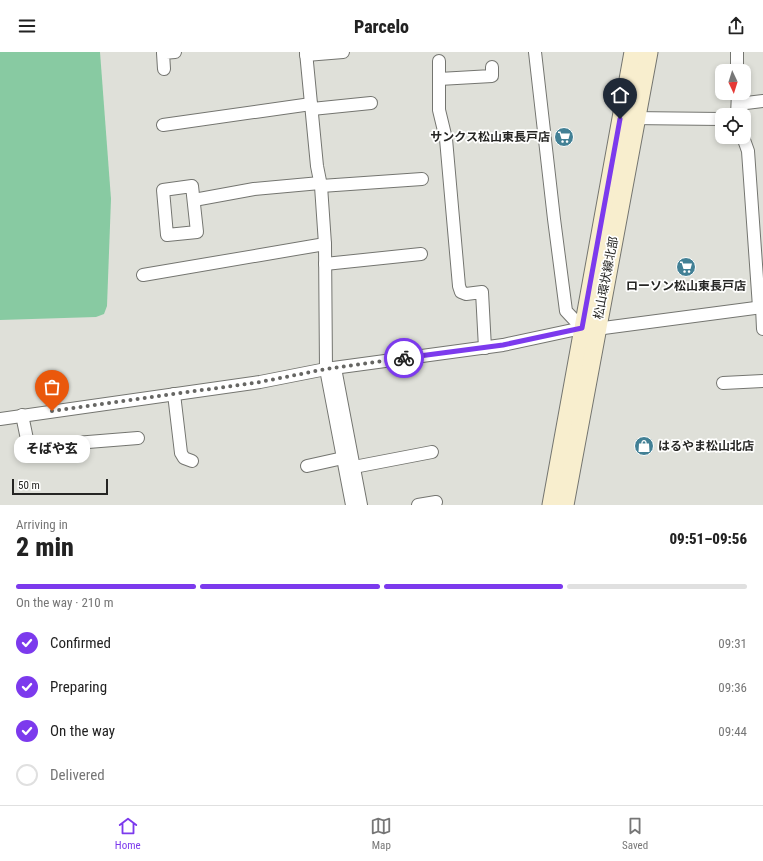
<!DOCTYPE html>
<meta charset="utf-8">
<style>
body{margin:0;font-family:"Roboto Condensed","Noto Sans JP",sans-serif;background:#f6f6f6;color:#222;height:100vh;display:flex;flex-direction:column;font-size:15px;white-space:nowrap}
*{box-sizing:border-box;margin:0}
p{font-size:13px;color:#767676}
.icon{flex:none;width:22px;height:22px;fill:none;stroke:currentColor;stroke-width:2;stroke-linecap:round;stroke-linejoin:round}
.map{position:relative;height:453px;overflow:hidden}
.sheet{display:flex;flex-direction:column;background:#fff;flex:1}
.sheet>*{flex:none}
.needle{width:26px;rotate:176deg}
.buttons{position:absolute;left:715px;top:12px;display:grid;gap:8px}
.buttons a{display:grid;place-items:center;width:36px;height:36px;border-radius:8px;background:#fff;box-shadow:0 2px 6px #0003;font-size:20px}
.scale{position:absolute;left:12px;bottom:10px;width:96px;box-sizing:border-box;padding-left:4px;border:2px solid #252523;border-top:0;font-size:11px;line-height:14px;white-space:nowrap;color:#252523;-webkit-text-stroke:3px #fffffe;paint-order:stroke}
.pin{position:absolute;display:grid;place-items:center;width:34px;height:34px;color:#fff;margin:-41px -17px;border-radius:50% 50% 50% 0;rotate:-45deg;box-shadow:0 0 4px #0007}
.pin .icon{rotate:45deg}
.courier{position:absolute;display:grid;place-items:center;width:40px;height:40px;margin:-20px;border:3px solid #7c3aed;border-radius:50%;background:#fff;color:#222;box-shadow:0 1px 5px #0007}
.bubble{position:absolute;height:28px;border-radius:12px;background:#fff;box-shadow:0 2px 6px #0003;font-size:13px;font-weight:800;line-height:28px;text-align:center}
.headline em{font-style:normal;font-weight:800}
.headline div{display:flex;flex-direction:column-reverse}
.headline{display:flex;align-items:center;justify-content:space-between;height:68px;padding:0 16px}
h1{font-size:26px;font-weight:800;line-height:30px}
.bar{display:grid;grid-template-columns:repeat(4,1fr);gap:6px 4px;align-content:center;height:48px;padding:0 16px}
.bar i{height:5px;border-radius:3px;background:#e0e0e0}
.bar .active{background:#7c3aed}
.bar p{grid-column:span 4}
ol{padding:0 16px;list-style:none}
li{display:flex;align-items:center;gap:12px;height:44px}
li p{margin-inline-start:auto}
li .icon{padding:4px;border-radius:50%;background:#7c3aed;color:#fff;stroke-width:4}
li:last-child{color:#767676}
li i{width:22px;height:22px;border:2px solid #e0e0e0;border-radius:50%}
header{display:flex;justify-content:space-between;align-items:center;height:52px;padding:0 16px;background:#fff;font-size:18px;font-weight:800}
.dock{display:flex;justify-content:space-around;align-items:center;height:56px;border-top:1px solid #e0e0e0;background:#fff;font-size:11px;color:#767676}
.dock a{display:grid;justify-items:center;gap:2px}
.dock .active{color:#7c3aed}
.map>svg:first-child{display:block}
.water{fill:#88caa2}
.lines{fill:none;stroke-linecap:round;stroke-linejoin:round}
.street-casing{stroke:#747570;stroke-width:14}
.secondary-casing{stroke:#747570;stroke-width:19}
.street{stroke:#fff;stroke-width:12}
.secondary{stroke:#f8eece;stroke-width:17}
.done{stroke:#666663;stroke-width:4;stroke-dasharray:0 7.2}
.route{stroke:#7c3aed;stroke-width:5}
.labels{text-anchor:middle;dominant-baseline:central;stroke-width:3.5;stroke-linejoin:round;paint-order:stroke}
.poi-label{font-size:12px;font-weight:bold;fill:#252523;stroke:#fffffe;text-anchor:end}
.street-label{font-size:12px;fill:#252523;stroke:#fffffe}
</style>
<header><svg class="icon" aria-label="menu" viewBox="0 0 24 24"><path d="M4 6h16M4 12h16M4 18h16"/></svg>Parcelo<svg class="icon" aria-label="share" viewBox="0 0 24 24"><path d="M12 15V3M7 8l5-5 5 5M5 13v7h14v-7"/></svg></header>
<div class="map">
<svg width="763" height="453" viewBox="0 0 763 453">
<rect width="100%" height="100%" fill="#dfe0d9"/>
<path class="water" d="M0 0H100L111 147 107 254 104 262 96 265 0 268Z"/>
<g class="lines">
<g class="street-casing">
<g id="street">
<path d="M306 0 317 114 321 134 325 192 326 317 352 453"/>
<path d="M535 0 554 167 566 259 582 276"/>
<path d="M737 0V19"/>
<path d="M306 3 343 0"/>
<path d="M439 9V58L446 87 459 234 461 240 466 242 482 240 485 296"/>
<path d="M164 17 163 1 175 0"/>
<path d="M439 27 492 24V15"/>
<path d="M738 52 763 49"/>
<path d="M312 57 371 51"/>
<path d="M737 63 738 41"/>
<path d="M630 66 722 67"/>
<path d="M163 73 311 52"/>
<path d="M743 85 748 99 759 255"/>
<path d="M192 134 197 180 167 183 163 138Z"/>
<path d="M321 134 422 127"/>
<path d="M194 148 254 137 320 131"/>
<path d="M325 212 421 202"/>
<path d="M143 223 325 192"/>
<path d="M762 255 763 277"/>
<path d="M335 316 361 453"/>
<path d="M723 331 763 329"/>
<path d="M174 342 181 401 184 406 192 409"/>
<path d="M22 363 28 392 38 394 138 386"/>
<path d="M0 367 260 330 326 317 503 293 582 276 596 277 763 255"/>
<path d="M307 414 343 406"/>
<path d="M354 415 432 400"/>
<path d="M418 453 436 450"/>
</g>
</g>
<g class="secondary-casing">
<g id="secondary">
<path d="M551 453 633 0"/>
<path d="M565 453 649 0"/>
</g>
</g>
<use href="#street" class="street"/>
<use href="#secondary" class="secondary"/>
</g>
<g class="lines">
<path class="done" d="M52 359 260 330 326 317 404 306"/>
<path class="route" d="M404 306 503 293 582 276 620 67"/>
</g>
<defs>
<g id="supermarket-disc" transform="scale(1)"><circle r="9.5" fill="#428095" stroke="#fffffe"/><path d="M-6-5.5h2.5l.6 2H6L4.5 2H-2.5L-4.4-4H-6ZM-1.5 3.2a1.3 1.3 0 1 0 .1 0ZM3 3.2a1.3 1.3 0 1 0 .1 0Z" fill="#fff"/></g>
<g id="shop-disc" transform="scale(1)"><circle r="9.5" fill="#428095" stroke="#fffffe"/><path d="M-5-2.5h2.3a2.7 3.5 0 0 1 5.4 0H5L5.5 6h-11ZM-1.5-2.5h3a1.5 2.3 0 0 0-3 0Z" fill="#fff"/></g>
</defs>
<g fill-rule="evenodd">
<use href="#supermarket-disc" x="564" y="85"/>
<use href="#supermarket-disc" x="686" y="215"/>
<use href="#shop-disc" x="644" y="394"/>
</g>
<g class="labels">
<g class="poi-label">
<text x="550" y="85">サンクス松山東長戸店</text>
<text x="686" y="234" text-anchor="middle">ローソン松山東長戸店</text>
<text x="658" y="394" text-anchor="start">はるやま松山北店</text>
</g>
<g class="street-label">
<text transform="translate(606 226) rotate(-79)">松山環状線北部</text>
</g>
</g>
</svg>
<div class="buttons">
<a><svg class="needle" viewBox="-14 -14 28 28"><path d="M0-13l5 13h-10z" fill="#e53935"/><path d="M0 13l5-13h-10z" fill="#767676"/></svg></a>
<a><svg class="icon" aria-label="locate" viewBox="0 0 24 24"><circle cx="12" cy="12" r="6"/><path d="M12 2v4M12 18v4M2 12h4M18 12h4"/></svg></a>
</div>
<div class="scale">50 m</div>
<div class="pin" style="left:52px;top:359px;background:#ea580c"><svg class="icon" aria-label="bag" viewBox="0 0 24 24"><path d="M5 8h14l-1 12H6zM9 8a3 3 0 0 1 6 0"/></svg></div>
<div class="pin" style="left:620px;top:67px;background:#1f2937"><svg class="icon" aria-label="home" viewBox="0 0 24 24"><path d="M3 11l9-7 9 7M6 9v11h12V9"/></svg></div>
<div class="courier" style="left:404px;top:306px"><svg class="icon" aria-label="bike" viewBox="0 0 24 24"><circle cx="6" cy="16" r="4"/><circle cx="18" cy="16" r="4"/><path d="M6 16l4-8h5l3 8M10 8l3 8H6M13 5h3"/></svg></div>
<div class="bubble" style="left:14px;top:383px;width:76px">そばや玄</div>
</div>
<section class="sheet">
<div class="headline"><div><h1>2 min</h1><p>Arriving in</p></div><em>09:51–09:56</em></div>
<div class="bar"><i class="active"></i><i class="active"></i><i class="active"></i><i></i><p>On the way · 210 m</p></div>
<ol>
<li><svg class="icon" aria-label="check" viewBox="0 0 24 24"><path d="M5 12l5 5 9-10"/></svg>Confirmed<p>09:31</p></li>
<li><svg class="icon" aria-label="check" viewBox="0 0 24 24"><path d="M5 12l5 5 9-10"/></svg>Preparing<p>09:36</p></li>
<li><svg class="icon" aria-label="check" viewBox="0 0 24 24"><path d="M5 12l5 5 9-10"/></svg>On the way<p>09:44</p></li>
<li><i></i>Delivered</li>
</ol>
</section>
<nav class="dock">
<a class="active"><svg class="icon" aria-label="home" viewBox="0 0 24 24"><path d="M3 11l9-7 9 7M6 9v11h12V9"/></svg>Home</a>
<a><svg class="icon" aria-label="map" viewBox="0 0 24 24"><path d="M3 6l6-2 6 2 6-2v14l-6 2-6-2-6 2zM9 4v14M15 6v14"/></svg>Map</a>
<a><svg class="icon" aria-label="saved" viewBox="0 0 24 24"><path d="M7 4h10v16l-5-4-5 4z"/></svg>Saved</a>
</nav>
